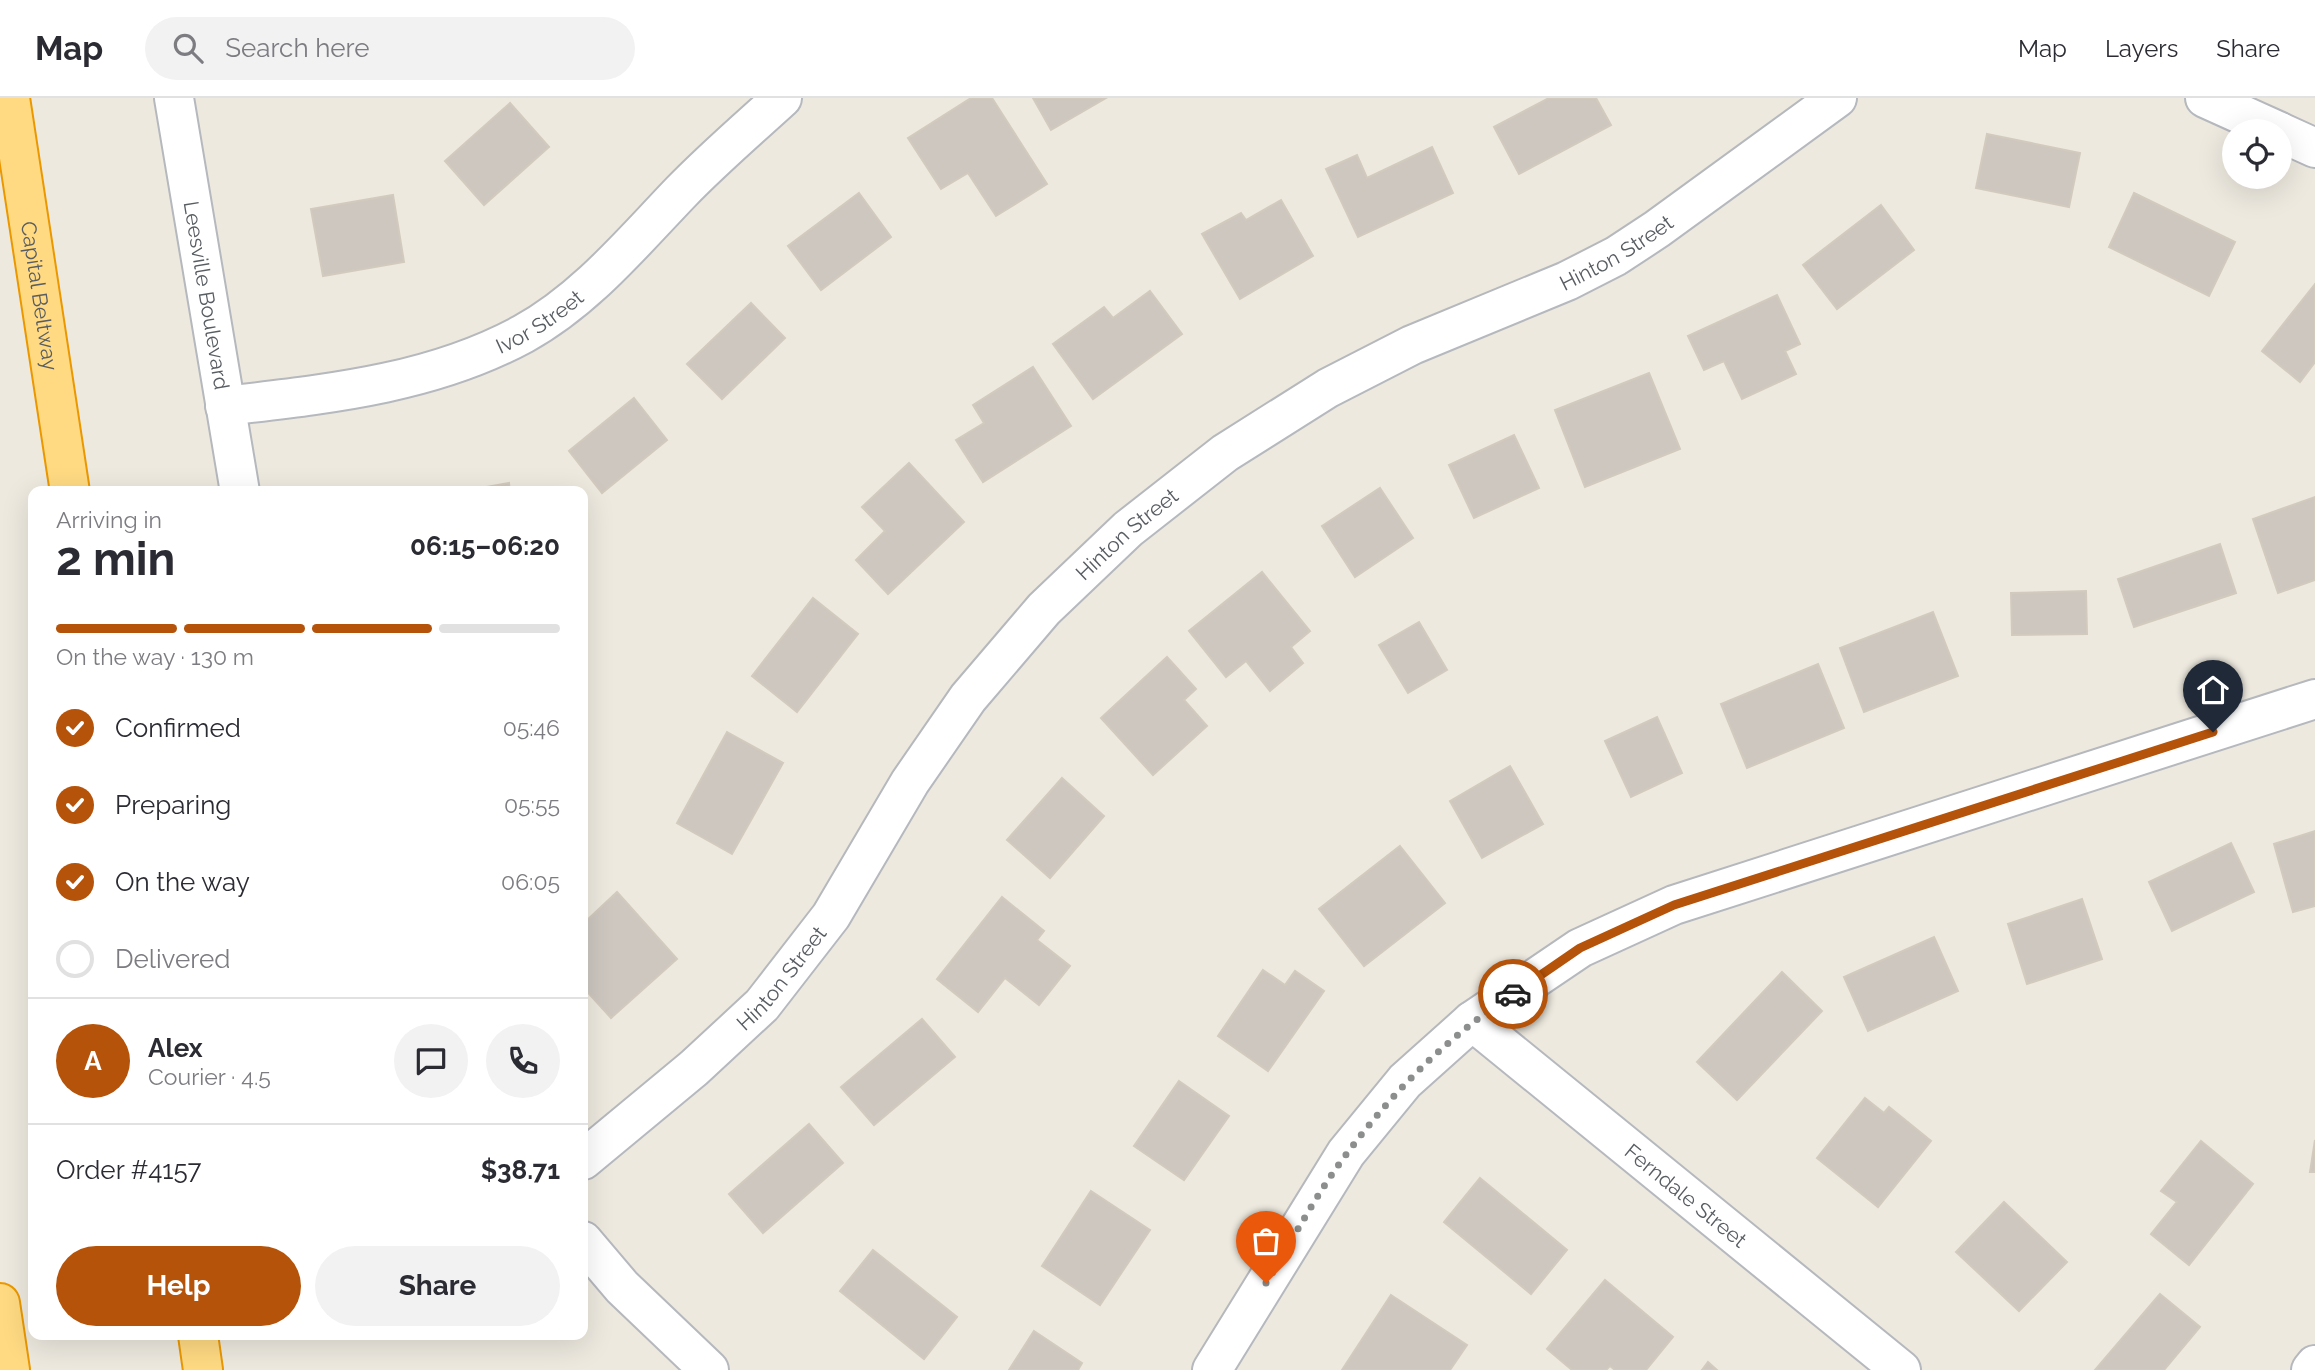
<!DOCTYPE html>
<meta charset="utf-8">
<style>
body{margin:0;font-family:Raleway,sans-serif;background:#f2f2f3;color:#2b2b33;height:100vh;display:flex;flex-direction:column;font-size:26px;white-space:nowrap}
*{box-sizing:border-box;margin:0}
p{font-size:23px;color:#7c7c81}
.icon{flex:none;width:38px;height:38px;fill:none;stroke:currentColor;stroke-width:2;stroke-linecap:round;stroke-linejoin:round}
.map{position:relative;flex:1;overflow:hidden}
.details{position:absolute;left:28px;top:388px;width:560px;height:854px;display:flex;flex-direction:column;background:#fff;border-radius:14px;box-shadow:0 7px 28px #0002}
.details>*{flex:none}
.fabs{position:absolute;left:2222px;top:21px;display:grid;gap:14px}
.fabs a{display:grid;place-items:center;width:70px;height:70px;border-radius:50%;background:#fff;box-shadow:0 7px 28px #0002;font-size:35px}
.pin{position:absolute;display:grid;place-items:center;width:60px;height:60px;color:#fff;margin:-72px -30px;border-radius:50% 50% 50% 0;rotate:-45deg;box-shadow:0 0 7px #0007}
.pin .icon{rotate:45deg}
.courier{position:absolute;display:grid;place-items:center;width:70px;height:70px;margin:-35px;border:5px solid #b45309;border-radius:50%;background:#fff;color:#222;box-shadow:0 2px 9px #0007}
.overview em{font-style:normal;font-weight:700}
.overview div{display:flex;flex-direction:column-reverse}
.overview{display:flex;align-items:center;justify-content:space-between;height:119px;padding:0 28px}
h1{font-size:46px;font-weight:700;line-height:52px}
.bar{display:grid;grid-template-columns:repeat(4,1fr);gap:10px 7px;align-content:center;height:84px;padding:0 28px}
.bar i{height:9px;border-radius:5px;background:#e1e1e2}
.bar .current{background:#b45309}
.bar p{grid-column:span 4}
.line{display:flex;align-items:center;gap:18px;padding:0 28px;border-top:2px solid #e1e1e2}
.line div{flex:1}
.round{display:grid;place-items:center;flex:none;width:74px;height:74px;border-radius:37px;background:#f2f2f3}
ol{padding:0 28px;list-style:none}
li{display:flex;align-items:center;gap:21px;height:77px}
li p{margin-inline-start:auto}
li .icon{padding:7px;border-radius:50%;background:#b45309;color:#fff;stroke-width:4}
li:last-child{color:#7c7c81}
li i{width:38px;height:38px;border:4px solid #e1e1e2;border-radius:50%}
.action{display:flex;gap:14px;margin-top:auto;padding:14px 28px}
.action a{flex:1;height:80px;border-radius:42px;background:#b45309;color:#fff;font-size:28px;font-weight:700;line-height:80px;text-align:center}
.action a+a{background:#f2f2f3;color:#2b2b33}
header{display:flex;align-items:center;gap:42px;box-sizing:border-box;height:98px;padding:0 35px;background:#fff;border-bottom:2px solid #e1e1e2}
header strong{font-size:33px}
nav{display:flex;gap:38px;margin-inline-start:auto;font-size:24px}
.search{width:490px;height:63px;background:#f2f2f3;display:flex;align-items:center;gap:18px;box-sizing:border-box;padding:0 24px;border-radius:38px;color:#7c7c81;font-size:26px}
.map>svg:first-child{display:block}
.building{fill:#cdc7c0;stroke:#d2cabd;stroke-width:2}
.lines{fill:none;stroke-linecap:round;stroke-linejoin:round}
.minor-casing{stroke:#b5b8bd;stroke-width:42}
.highway-casing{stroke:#eb9800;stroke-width:42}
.minor{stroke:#fff;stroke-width:38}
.highway{stroke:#ffda83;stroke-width:38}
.done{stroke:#8c8e8e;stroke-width:7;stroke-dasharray:0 12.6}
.route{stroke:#b45309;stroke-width:9}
.labels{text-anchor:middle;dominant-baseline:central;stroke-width:7;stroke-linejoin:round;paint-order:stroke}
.street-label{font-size:21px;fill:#585d62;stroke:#fff}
</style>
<header>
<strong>Map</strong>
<div class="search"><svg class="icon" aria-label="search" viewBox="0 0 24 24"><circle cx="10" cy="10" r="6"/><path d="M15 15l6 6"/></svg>Search here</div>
<nav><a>Map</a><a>Layers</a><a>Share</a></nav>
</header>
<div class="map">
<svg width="2315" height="1272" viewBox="0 0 2315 1272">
<rect width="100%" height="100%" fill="#ede9df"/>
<g class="building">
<path d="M971 0H992L1047 86 996 118 968 75 941 91 908 40Z"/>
<path d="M1033 0H1106L1051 32Z"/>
<path d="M1549 0H1596L1611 27 1519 76 1494 29Z"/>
<path d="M510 5 549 49 484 107 445 63Z"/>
<path d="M1987 36 2080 55 2069 109 1976 90Z"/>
<path d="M1432 49 1453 95 1358 139 1326 71 1357 57 1367 80Z"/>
<path d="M859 95 891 139 821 192 788 148Z"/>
<path d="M2134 95 2235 144 2209 198 2109 149Z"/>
<path d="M393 97 404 164 323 178 311 111Z"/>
<path d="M1281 102 1313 158 1240 201 1202 136 1241 115 1246 122Z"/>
<path d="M1881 107 1914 152 1837 211 1803 167Z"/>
<path d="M2315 186V264L2300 284 2262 253Z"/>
<path d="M1150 193 1182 236 1093 301 1053 246 1104 209 1113 220Z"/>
<path d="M1777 197 1800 246 1785 253 1796 276 1742 301 1724 263 1704 272 1688 238Z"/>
<path d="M751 205 785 240 722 301 687 266Z"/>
<path d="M1033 269 1071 328 983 384 956 342 984 325 973 307Z"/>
<path d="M1649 275 1680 351 1585 389 1555 312Z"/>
<path d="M634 300 667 342 602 395 569 353Z"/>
<path d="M1514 337 1539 390 1474 420 1449 367Z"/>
<path d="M909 365 964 424 888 496 856 462 885 433 862 409Z"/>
<path d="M509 385 510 394H459Z"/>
<path d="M1380 390 1413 440 1355 479 1322 428Z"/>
<path d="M2315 399V482L2278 495 2253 421Z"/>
<path d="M2220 446 2236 495 2134 529 2118 481Z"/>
<path d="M1262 474 1310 533 1291 549 1303 565 1270 593 1246 563 1226 579 1189 533Z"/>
<path d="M2086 493 2087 536 2012 537 2011 495Z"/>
<path d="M813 500 858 536 797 614 752 578Z"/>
<path d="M1933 514 1958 578 1864 614 1840 550Z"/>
<path d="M1419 524 1447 572 1408 595 1379 547Z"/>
<path d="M1167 559 1196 591 1184 602 1207 628 1153 677 1101 620Z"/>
<path d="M1818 566 1844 630 1747 670 1721 606Z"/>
<path d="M1657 619 1682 675 1631 699 1605 643Z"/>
<path d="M727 634 783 665 732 756 677 725Z"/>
<path d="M1510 668 1543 726 1482 760 1450 703Z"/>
<path d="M1062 680 1104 718 1050 780 1007 742Z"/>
<path d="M2315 733V808L2293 814 2274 746Z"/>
<path d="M2231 745 2254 794 2172 833 2149 784Z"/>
<path d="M1400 748 1445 805 1364 868 1319 811Z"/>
<path d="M617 794 677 861 611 920 583 889V826Z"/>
<path d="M1002 799 1044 833 1037 842 1070 868 1039 907 1005 880 978 914 937 881Z"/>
<path d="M2082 801 2102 861 2027 886 2008 826Z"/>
<path d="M1934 839 1958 893 1868 933 1844 879Z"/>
<path d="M1263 872 1285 887 1295 873 1324 893 1268 973 1218 938Z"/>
<path d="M1782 874 1822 913 1737 1002 1697 964Z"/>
<path d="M922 921 955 959 874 1027 841 989Z"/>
<path d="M1179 983 1229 1018 1184 1082 1134 1048Z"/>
<path d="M1865 1000 1884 1015 1889 1009 1931 1043 1878 1109 1817 1060Z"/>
<path d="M809 1026 843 1065 763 1135 729 1096Z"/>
<path d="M2315 1042V1074H2310Z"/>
<path d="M2201 1043 2253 1086 2189 1167 2151 1136 2177 1104 2161 1093Z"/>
<path d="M1480 1080 1567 1152 1531 1196 1444 1124Z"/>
<path d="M1091 1093 1150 1132 1100 1207 1042 1168Z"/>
<path d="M2004 1104 2067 1164 2019 1213 1956 1154Z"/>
<path d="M873 1152 957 1219 924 1261 840 1193Z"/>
<path d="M1605 1182 1673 1239 1646 1272H1615L1610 1268 1606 1272H1572L1547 1251Z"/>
<path d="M2160 1196 2200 1229 2164 1272H2095Z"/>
<path d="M1391 1197 1467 1247 1450 1272H1342Z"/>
<path d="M1034 1233 1082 1265 1078 1272H1009Z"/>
<path d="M1708 1264 1717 1272H1702Z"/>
</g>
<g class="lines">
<g class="minor-casing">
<g id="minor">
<path id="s1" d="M174 0 240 394"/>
<path d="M2205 0 2278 33"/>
<path d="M2280 34 2315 50"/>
<path id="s2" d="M225 308C327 296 431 286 523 236 585 202 632 145 681 94 713 61 748 31 782 0"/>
<path id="s3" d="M1472 923 1901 1272"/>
<path id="s4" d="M583 1062 694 970 762 907 831 818 910 684 968 600 1044 511 1128 431 1225 355 1328 290 1412 247 1567 183 1616 158 1657 131 1837 0"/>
<path d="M583 1143 622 1189 709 1272"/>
<path d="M1212 1272 1346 1055 1405 983 1472 923 1580 850 1674 807 2315 601"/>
<path d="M2311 1272 2315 1267"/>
</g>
</g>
<g class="highway-casing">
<g id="highway">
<path id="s5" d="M10 0 70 394"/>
<path d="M0 1205 10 1272"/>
<path d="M198 1237 203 1272"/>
</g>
</g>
<use href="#minor" class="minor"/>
<use href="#highway" class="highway"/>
</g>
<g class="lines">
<path class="done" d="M1266 1185C1292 1143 1318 1093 1348 1054 1395 991 1448 939 1513 896"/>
<path class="route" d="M1513 896 1580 850 1674 807 2213 634"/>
</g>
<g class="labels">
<g class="street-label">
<text stroke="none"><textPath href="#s4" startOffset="1404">Hinton Street</textPath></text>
<text stroke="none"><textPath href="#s5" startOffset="200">Capital Beltway</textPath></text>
<text stroke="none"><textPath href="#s1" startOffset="200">Leesville Boulevard</textPath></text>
<text stroke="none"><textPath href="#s2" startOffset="329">Ivor Street</textPath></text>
<text stroke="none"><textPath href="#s4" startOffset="836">Hinton Street</textPath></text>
<text stroke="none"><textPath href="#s4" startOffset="270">Hinton Street</textPath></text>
<text stroke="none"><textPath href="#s3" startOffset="276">Ferndale Street</textPath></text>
</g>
</g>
</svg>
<div class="fabs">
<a><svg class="icon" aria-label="locate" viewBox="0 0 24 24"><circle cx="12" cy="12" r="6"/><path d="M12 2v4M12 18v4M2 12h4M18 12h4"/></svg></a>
</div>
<div class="pin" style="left:1266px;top:1185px;background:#ea580c"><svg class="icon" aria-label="bag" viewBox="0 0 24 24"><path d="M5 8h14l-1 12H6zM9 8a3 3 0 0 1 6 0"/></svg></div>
<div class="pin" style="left:2213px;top:634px;background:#1f2937"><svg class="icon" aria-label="home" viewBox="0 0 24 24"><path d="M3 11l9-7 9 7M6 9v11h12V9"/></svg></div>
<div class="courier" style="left:1513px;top:896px"><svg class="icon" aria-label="car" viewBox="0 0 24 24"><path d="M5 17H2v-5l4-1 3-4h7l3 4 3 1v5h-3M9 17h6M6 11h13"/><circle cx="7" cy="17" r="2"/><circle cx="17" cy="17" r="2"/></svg></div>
<section class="details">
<div class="overview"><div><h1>2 min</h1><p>Arriving in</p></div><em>06:15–06:20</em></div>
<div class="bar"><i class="current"></i><i class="current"></i><i class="current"></i><i></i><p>On the way · 130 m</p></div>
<ol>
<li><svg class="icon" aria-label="check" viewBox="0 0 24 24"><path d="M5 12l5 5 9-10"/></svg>Confirmed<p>05:46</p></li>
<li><svg class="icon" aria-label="check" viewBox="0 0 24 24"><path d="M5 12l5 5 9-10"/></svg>Preparing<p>05:55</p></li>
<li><svg class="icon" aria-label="check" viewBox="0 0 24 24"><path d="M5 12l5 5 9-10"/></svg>On the way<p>06:05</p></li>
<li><i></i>Delivered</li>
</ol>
<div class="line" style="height:126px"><b class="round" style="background:#b45309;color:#fff">A</b><div><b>Alex</b><p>Courier · 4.5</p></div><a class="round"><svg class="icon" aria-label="chat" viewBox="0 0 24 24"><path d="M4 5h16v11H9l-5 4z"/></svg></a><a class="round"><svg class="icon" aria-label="phone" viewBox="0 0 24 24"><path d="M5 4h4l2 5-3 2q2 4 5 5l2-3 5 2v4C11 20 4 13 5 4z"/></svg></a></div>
<div class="line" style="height:91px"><div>Order #4157</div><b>$38.71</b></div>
<div class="action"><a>Help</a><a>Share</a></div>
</section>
</div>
